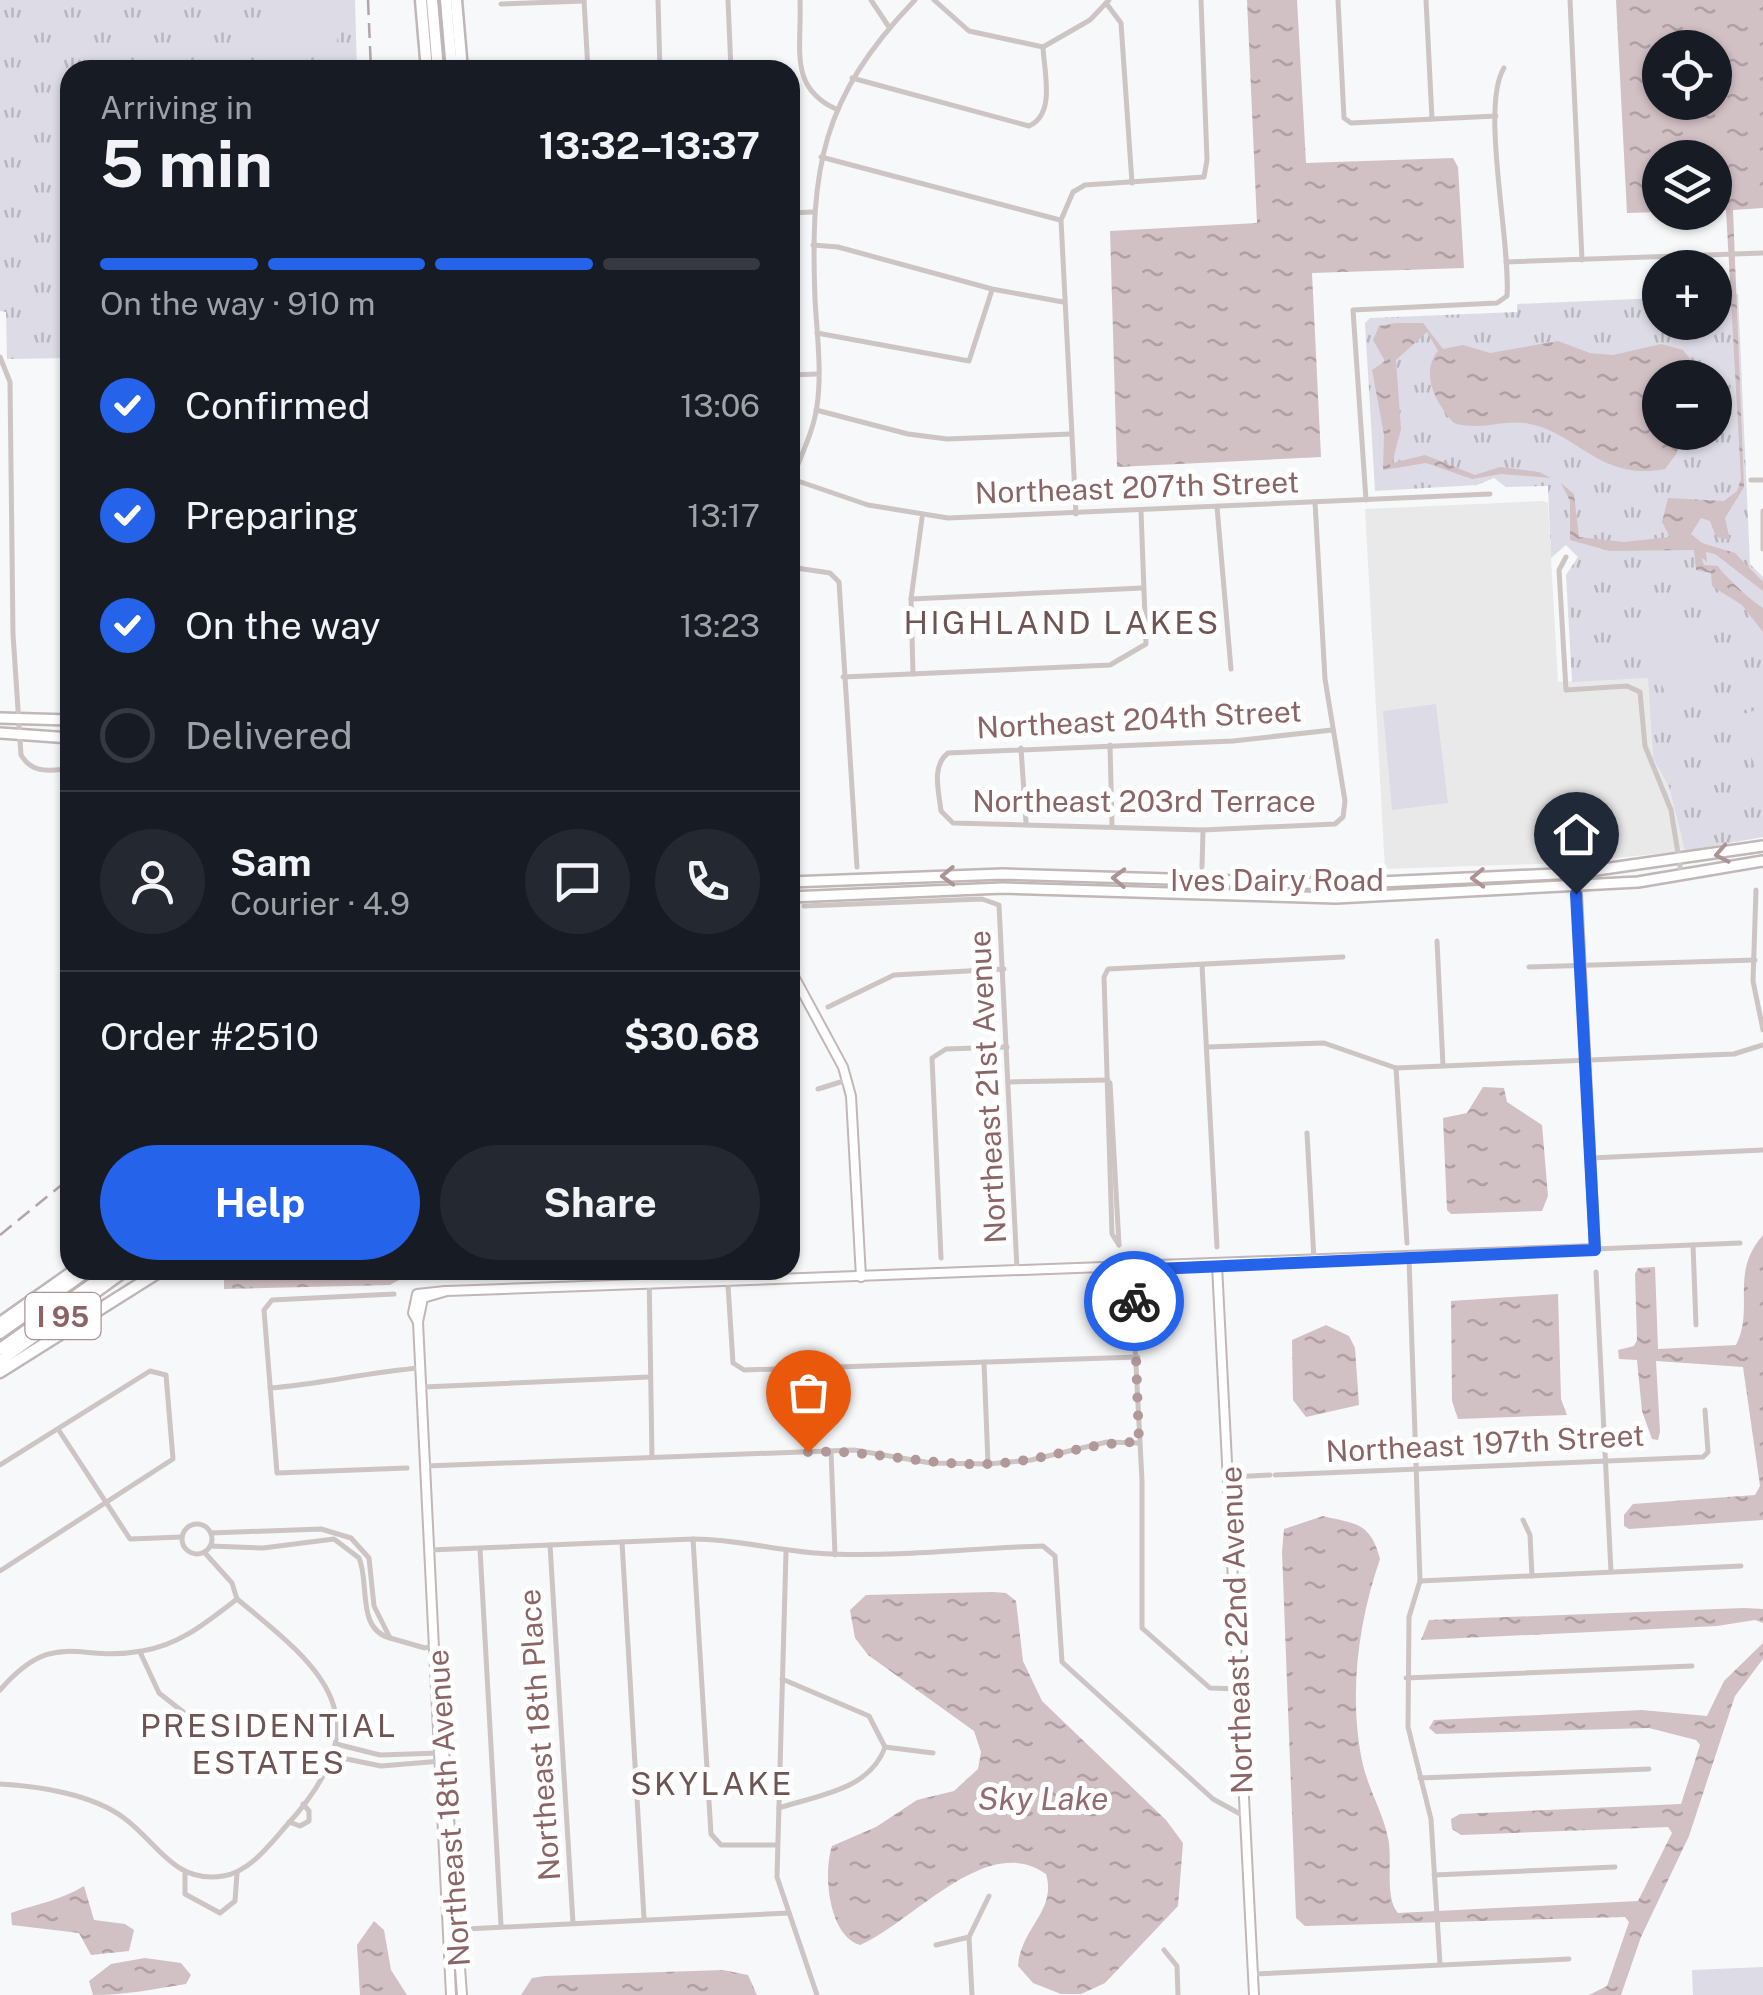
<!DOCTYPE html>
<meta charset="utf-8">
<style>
body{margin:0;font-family:"Public Sans",sans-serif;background:#242831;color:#f1f3f6;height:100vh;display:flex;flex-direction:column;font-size:38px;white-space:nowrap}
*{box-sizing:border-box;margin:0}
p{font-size:32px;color:#9ea1a6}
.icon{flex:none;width:55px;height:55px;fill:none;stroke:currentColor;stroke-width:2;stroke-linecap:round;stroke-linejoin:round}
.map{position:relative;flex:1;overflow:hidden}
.drawer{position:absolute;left:60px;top:60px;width:740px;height:1220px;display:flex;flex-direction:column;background:#171b24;border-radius:30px;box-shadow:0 2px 8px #0004}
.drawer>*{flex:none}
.tools{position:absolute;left:1642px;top:30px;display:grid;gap:20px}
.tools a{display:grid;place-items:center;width:90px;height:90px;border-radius:50%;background:#171b24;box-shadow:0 2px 8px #0004;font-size:50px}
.pin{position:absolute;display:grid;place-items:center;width:85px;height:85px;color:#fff;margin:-102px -42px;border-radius:50% 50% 50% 0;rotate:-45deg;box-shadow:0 0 10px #0007}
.pin .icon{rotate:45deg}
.courier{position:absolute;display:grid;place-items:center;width:100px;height:100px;margin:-50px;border:8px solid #2563eb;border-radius:50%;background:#fff;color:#222;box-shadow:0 2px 12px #0007}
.headline em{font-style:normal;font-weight:700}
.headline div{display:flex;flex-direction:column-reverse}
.headline{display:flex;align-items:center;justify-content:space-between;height:170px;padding:0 40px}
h1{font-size:65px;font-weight:700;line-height:75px}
.bar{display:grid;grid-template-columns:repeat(4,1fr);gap:15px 10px;align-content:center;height:120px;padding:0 40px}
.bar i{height:12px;border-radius:8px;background:#363941}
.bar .current{background:#2563eb}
.bar p{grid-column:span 4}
.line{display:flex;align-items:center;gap:25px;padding:0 40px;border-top:2px solid #363941}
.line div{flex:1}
.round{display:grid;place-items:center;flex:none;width:105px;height:105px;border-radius:52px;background:#242831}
ol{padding:0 40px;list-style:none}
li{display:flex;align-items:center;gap:30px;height:110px}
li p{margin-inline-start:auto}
li .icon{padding:10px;border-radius:50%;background:#2563eb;color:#fff;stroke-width:4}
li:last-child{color:#9ea1a6}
li i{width:55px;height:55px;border:5px solid #363941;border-radius:50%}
.cta{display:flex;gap:20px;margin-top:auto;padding:20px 40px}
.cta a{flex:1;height:115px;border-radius:60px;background:#2563eb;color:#fff;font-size:40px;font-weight:700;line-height:115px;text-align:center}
.cta a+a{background:#242831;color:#f1f3f6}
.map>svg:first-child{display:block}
.built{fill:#eae9ea}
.park{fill:url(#park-tufts);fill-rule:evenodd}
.pitch{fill:#dddce6}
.water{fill:url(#water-ripples);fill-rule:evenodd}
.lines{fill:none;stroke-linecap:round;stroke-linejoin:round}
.secondary-casing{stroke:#c2b6b6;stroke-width:12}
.primary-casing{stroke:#c1b7b7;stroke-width:14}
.highway-casing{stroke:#bfb7b7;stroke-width:15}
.street{stroke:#cdc4c4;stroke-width:5}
.secondary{stroke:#fff;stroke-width:8}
.primary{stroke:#fff;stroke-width:9}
.highway{stroke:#fff;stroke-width:10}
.rail{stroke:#b3a4a5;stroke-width:2.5;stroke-dasharray:15 8;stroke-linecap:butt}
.oneway{stroke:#ae9394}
.done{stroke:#b19899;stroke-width:10;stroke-dasharray:0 18}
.route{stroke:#2563eb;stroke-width:12}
.labels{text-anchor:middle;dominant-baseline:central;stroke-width:10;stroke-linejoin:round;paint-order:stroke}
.shield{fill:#fff;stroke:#ae9394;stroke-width:2.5}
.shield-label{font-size:28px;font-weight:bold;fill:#8b6566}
.street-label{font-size:30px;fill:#8b6566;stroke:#fff}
.neighbourhood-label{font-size:32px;letter-spacing:2.5px;fill:#6f5454;stroke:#fff}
.water-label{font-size:32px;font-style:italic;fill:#946b73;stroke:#fff}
</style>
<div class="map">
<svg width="1763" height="1995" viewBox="0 0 1763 1995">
<defs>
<pattern id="park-tufts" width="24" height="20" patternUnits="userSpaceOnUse" patternTransform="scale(2.5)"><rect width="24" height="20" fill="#dddce6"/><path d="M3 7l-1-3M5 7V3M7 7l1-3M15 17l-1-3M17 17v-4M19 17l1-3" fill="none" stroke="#b9b6be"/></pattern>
<pattern id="water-ripples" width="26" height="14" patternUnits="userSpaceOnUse" patternTransform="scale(2.5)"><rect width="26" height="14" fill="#d1c0c4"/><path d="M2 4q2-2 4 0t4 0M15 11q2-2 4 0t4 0" fill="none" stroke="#b0a0a3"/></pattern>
</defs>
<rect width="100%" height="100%" fill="#f7f8f9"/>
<path class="built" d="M1543 501 1548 503 1558 682 1649 677 1653 758 1669 787 1685 851 1566 863 1385 869 1365 509Z"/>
<g class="park">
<path d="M0 0H355L357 70H70V358L7 359 6 312 0 311Z"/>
<path d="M1738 294 1750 564 1763 577V837L1685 851 1669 787 1653 758 1648 678 1572 682 1566 575 1578 557 1566 545 1551 558 1548 486 1506 487 1494 478 1477 485 1375 491 1365 323 1370 318 1517 312V304L1660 298V322H1715V295ZM1660 378H1715V432H1660Z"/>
</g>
<g class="pitch">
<path d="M271 0H337V46L272 47Z"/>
<path d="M1644 618 1714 620V660L1725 679 1673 703 1645 660Z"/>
<path d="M1436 704 1448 803 1392 810 1383 711Z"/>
<path d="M1763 708V788L1736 716Z"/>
<path d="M1763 1967V1995H1693L1692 1970Z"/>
</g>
<g class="water">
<path d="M1247 0H1297L1306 163 1453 158 1458 167 1464 268 1312 273 1321 457 1117 467 1110 231 1257 223Z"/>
<path d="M1616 0H1763V208L1733 210 1744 487 1725 518 1730 540 1716 537 1710 521 1701 518 1691 534 1702 543 1735 553 1763 582V591L1715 554 1706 552 1707 562 1701 557 1704 565 1718 566C1721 573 1756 605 1763 608V632L1742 605 1712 586 1711 573 1696 570 1694 550 1610 551 1570 540V501L1561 483 1574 494 1579 537 1624 542 1670 537 1662 522 1668 498 1724 501 1737 491 1741 479 1726 210H1715V158H1660V212L1627 213ZM1660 48H1715V102H1660Z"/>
<path d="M1396 323H1423L1443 349 1463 345 1490 353 1558 341 1590 353 1613 355 1661 344 1683 350 1691 360 1692 377 1660 378V432L1681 433 1677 453 1665 469C1599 482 1577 431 1525 423 1502 420 1478 431 1454 423 1437 405 1419 373 1438 351L1427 332 1396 360 1401 429 1392 463 1425 455 1475 475 1500 467 1539 472 1551 478 1501 474 1472 479 1426 463 1383 470 1384 435 1372 370 1385 361 1373 340 1379 326Z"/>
<path d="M1483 1087 1504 1088 1507 1102 1542 1125 1548 1196 1542 1211 1451 1214 1447 1210 1443 1118 1467 1113Z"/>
<path d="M1763 1235V1520L1629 1529 1624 1526V1515L1633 1504 1755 1495 1760 1486 1743 1367 1656 1361 1660 1432 1658 1440 1652 1439 1642 1411 1637 1360 1619 1359 1618 1350 1634 1346 1637 1340 1635 1274 1638 1268 1655 1267 1658 1349 1736 1345C1755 1307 1729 1274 1763 1235Z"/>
<path d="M241 1270H417L390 1285 224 1289V1280Z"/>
<path d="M1558 1294 1561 1399 1567 1415 1458 1419 1452 1401 1451 1301Z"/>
<path d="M1326 1325 1349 1336 1355 1348 1359 1405 1306 1417 1293 1400 1292 1340Z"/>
<path d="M1323 1516C1353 1524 1370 1520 1380 1559 1358 1623 1348 1697 1363 1765 1369 1790 1383 1813 1388 1838 1393 1859 1384 1897 1398 1913L1638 1901 1672 1833 1668 1827 1461 1835 1452 1829 1451 1819 1460 1814 1681 1804 1700 1745 1696 1740 1649 1728 1436 1734 1429 1728 1434 1720 1642 1710 1707 1716 1724 1681 1763 1643V1659L1735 1696 1689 1836 1641 1937 1621 1995H1589L1607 1986 1629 1922 1625 1917 1305 1926 1296 1918 1282 1552 1284 1529Z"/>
<path d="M993 1592 1006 1593 1016 1601 1023 1661 1042 1701 1166 1820 1183 1843 1178 1906 1105 1983 1081 1994H1061L1033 1983 1018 1966C1021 1927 1057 1911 1046 1874 987 1831 911 1924 860 1945 828 1935 823 1873 832 1846L876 1827 917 1800 954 1791 978 1769 981 1752 974 1731 868 1655 855 1638 850 1610 866 1595Z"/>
<path d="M1744 1608 1763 1609V1623L1755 1620 1717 1626 1421 1640 1429 1620Z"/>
<path d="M84 1886 94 1920 125 1924 134 1930 129 1951 91 1955 79 1933 12 1925 11 1913C36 1904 62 1900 84 1886Z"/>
<path d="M374 1921 384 1930 391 1970 407 1995H360L357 1945Z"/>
<path d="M145 1958 181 1963 191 1975 186 1984C154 1989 126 1995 93 1995L89 1981 111 1964Z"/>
<path d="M723 1970 748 1975 757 1995H521L532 1978 545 1976Z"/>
</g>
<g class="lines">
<g class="secondary-casing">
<g id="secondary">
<path d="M790 969 843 1067 851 1096 861 1277"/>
<path d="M1217 1265 1254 1995"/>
<path d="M418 1322 413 1313 417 1294 445 1291"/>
<path d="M439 1681 462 1995"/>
<path d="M451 1995 418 1322 423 1298 447 1291 1595 1249 1576 873"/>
</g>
</g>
<g class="primary-casing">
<g id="primary">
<path d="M0 718 70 720"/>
<path d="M0 733 70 738"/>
<path d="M790 882 1003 874 1337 884 1576 873 1763 846"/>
<path d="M790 897 1003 888 1336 898 1638 882 1763 861"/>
</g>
</g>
<g class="highway-casing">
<g id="highway">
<path d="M421 0 427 70"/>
<path d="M432 0 438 70"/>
<path d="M446 0 452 70"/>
<path d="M456 0 462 70"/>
<path d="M0 1323 75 1270"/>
<path d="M0 1333 89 1270"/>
<path d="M0 1349 112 1270"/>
<path d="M0 1361 126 1270"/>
<path d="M0 1372 162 1270"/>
</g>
</g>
<g class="street">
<path d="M584 0 588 70"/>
<path d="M658 0 660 70"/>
<path d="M728 0 731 70"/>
<path d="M800 0C802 48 788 87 836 109"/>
<path d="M871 0 889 27"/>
<path d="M934 0 969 31 1043 47 1090 20 1109 0"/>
<path d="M1338 0 1344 118 1351 123 1496 116"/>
<path d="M1426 0 1432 119"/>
<path d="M1570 0 1582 260"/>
<path d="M1106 3 1121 23 1132 183"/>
<path d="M501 4 584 1"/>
<path d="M852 78 1029 126C1056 114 1044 72 1043 47"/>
<path d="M821 157 1060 220"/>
<path d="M790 213 812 212"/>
<path d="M813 245 838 247 992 289 1063 302"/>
<path d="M1506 262 1763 253"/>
<path d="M817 333 969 361 992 290"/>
<path d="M0 357 10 382 13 634 21 755C33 775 50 770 70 769"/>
<path d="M790 375 817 374"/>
<path d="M816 410 908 434 947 439 1071 434"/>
<path d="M792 479 868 505 948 518 1490 494"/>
<path d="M1751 480H1763"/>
<path d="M790 485C799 459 813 434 817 406 822 372 817 334 815 299 810 168 821 98 915 0"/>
<path d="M1366 500 1353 310 1497 303 1507 296C1511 243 1480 106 1504 68"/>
<path d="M1315 502 1325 679 1345 801 1343 817 1335 824 1203 830 953 823 941 811C939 792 931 766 948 753L1233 741 1332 730"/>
<path d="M1217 507 1231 669"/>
<path d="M1763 511V549"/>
<path d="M1076 514 1061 220 1073 192 1085 185 1204 177 1207 160 1201 0"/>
<path d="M1566 557 1559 570 1566 690 1627 686 1640 692 1645 746 1671 810 1681 872"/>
<path d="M790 567 830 573 839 582 857 867"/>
<path d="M911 599 1142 588"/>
<path d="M913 674 911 599 922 518"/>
<path d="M843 677 1110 665 1146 644 1141 511"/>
<path d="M1110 745 1112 825"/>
<path d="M1021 748 1026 822"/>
<path d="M1202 867 1203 830"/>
<path d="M1756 890 1753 981 1763 1030"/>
<path d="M804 906 982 899 999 905 1017 1269"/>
<path d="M1437 941 1443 1066"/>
<path d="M1202 965 1217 1247"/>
<path d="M1529 967 1755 960"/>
<path d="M828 1007 894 975 1004 969"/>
<path d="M1207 1047 1324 1043 1396 1068 1734 1054 1763 1045"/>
<path d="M1396 1068 1407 1243"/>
<path d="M1009 1082 1108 1080"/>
<path d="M1110 1083 1119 1245"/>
<path d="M818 1089 847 1080"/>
<path d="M1307 1133 1314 1260"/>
<path d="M1591 1158 1763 1150"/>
<path d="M1119 1245 1112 1234 1104 977 1108 969 1343 957"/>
<path d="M1693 1245 1696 1325"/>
<path d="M1595 1249 1740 1243"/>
<path d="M941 1258 932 1058 946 1049 1007 1047"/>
<path d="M1409 1258 1420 1581 1409 1617 1408 1727 1431 1819 1440 1964"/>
<path d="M1131 1269 1142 1481V1628L1210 1688 1239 1689"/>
<path d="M642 1270 646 1278"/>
<path d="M649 1270 652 1457"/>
<path d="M727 1270 733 1363 744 1370 1138 1357"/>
<path d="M1596 1272 1611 1572"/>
<path d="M394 1294 272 1300 264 1310 277 1473 407 1468"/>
<path d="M984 1362 988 1464"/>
<path d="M423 1387 649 1377"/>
<path d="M270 1388C322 1384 368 1372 420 1368"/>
<path d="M58 1429 130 1539 182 1537"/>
<path d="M831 1451 835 1555"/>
<path d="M0 1465 150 1371 166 1375 173 1459 0 1571"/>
<path d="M426 1466 854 1450 931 1463 988 1464 1031 1460 1107 1442 1139 1443"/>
<path d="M1275 1475 1703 1457 1708 1452 1705 1410"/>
<path d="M1230 1477 1270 1475"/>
<path d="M1523 1520 1530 1535 1532 1576"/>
<circle cx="197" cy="1539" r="15"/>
<path d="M693 1539 711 1834 721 1845H777"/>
<path d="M622 1542 644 1918"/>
<path d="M550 1545 573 1923"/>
<path d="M210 1546 263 1548 334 1539 359 1558C370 1583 356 1629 390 1638L374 1606 369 1558 351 1538 321 1529 211 1533"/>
<path d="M480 1549 501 1925"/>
<path d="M430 1550 693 1539C741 1539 784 1553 832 1554 902 1557 973 1548 1043 1546L1055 1556 1062 1662 1213 1799 1244 1816"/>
<path d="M786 1552 777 1877 817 1995"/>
<path d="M205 1553 232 1583 237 1599"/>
<path d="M1420 1581 1741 1566"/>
<path d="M390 1638 425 1648 434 1645"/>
<path d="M140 1652 159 1693 214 1736"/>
<path d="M1406 1678 1692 1666"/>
<path d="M782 1679 869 1716 885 1747"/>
<path d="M0 1690C55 1627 76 1663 142 1651 180 1645 207 1622 237 1599"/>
<path d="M336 1744 380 1755 440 1753"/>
<path d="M885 1747 933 1753"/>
<path d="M332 1756 381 1766 442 1761"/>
<path d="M1420 1778 1649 1769"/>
<path d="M0 1784C38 1786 92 1794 124 1818 158 1843 174 1884 223 1876 250 1872 270 1844 287 1825 383 1719 326 1671 237 1599"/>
<path d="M779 1808C818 1795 870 1790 885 1747"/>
<path d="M289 1822 300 1826 309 1821V1811L303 1804"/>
<path d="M185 1873V1894L220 1913 235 1901 237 1873"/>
<path d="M1434 1875 1615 1867"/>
<path d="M447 1930 789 1913"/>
<path d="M969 1938 972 1995"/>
<path d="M936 1945 969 1937 989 1896"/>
<path d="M1164 1950 1177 1966 1178 1995"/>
<path d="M1254 1974 1569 1959"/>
</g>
<use href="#secondary" class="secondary"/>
<use href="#primary" class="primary"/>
<use href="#highway" class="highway"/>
<g class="rail">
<path d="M368 0 371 70"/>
<path d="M0 1235 70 1178"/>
</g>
</g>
<defs><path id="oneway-chevron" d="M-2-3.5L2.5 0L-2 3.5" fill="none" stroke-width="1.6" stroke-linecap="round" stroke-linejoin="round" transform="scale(2.5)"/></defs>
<g class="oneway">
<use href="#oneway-chevron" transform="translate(1722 854) rotate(169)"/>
<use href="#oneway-chevron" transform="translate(948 876) rotate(178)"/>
<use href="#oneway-chevron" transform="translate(1119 878) rotate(-178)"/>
<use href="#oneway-chevron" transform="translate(1478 878) rotate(178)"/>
</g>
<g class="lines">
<path class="done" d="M808 1452C869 1449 926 1466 986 1464 1039 1463 1086 1442 1139 1442L1134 1301"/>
<path class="route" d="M1134 1301 1132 1270 1595 1250 1576 894"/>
</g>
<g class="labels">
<rect class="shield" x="25.5" y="1293" width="75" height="46" rx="8"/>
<g class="shield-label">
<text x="63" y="1316">I 95</text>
</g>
<g class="street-label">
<text transform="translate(1137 487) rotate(-2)">Northeast 207th Street</text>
<text transform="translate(1139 719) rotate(-3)">Northeast 204th Street</text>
<text x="1144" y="801">Northeast 203rd Terrace</text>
<text x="1277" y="880">Ives Dairy Road</text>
<text transform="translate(987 1087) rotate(-93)">Northeast 21st Avenue</text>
<text transform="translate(1485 1443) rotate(-3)">Northeast 197th Street</text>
<text transform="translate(1236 1630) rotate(-92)">Northeast 22nd Avenue</text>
<text transform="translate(539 1735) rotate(-94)">Northeast 18th Place</text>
<text transform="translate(448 1808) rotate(-94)">Northeast 18th Avenue</text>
</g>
<g class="neighbourhood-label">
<text x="1062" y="622">HIGHLAND LAKES</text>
<text x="269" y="1725">PRESIDENTIAL<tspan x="269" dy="37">ESTATES</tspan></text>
<text x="712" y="1783">SKYLAKE</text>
</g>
<g class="water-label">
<text x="1043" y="1798">Sky Lake</text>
</g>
</g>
</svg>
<div class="tools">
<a><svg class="icon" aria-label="locate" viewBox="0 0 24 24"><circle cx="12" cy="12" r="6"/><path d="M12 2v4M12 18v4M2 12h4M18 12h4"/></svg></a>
<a><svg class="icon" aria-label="layers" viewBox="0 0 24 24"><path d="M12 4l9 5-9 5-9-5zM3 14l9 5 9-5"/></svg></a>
<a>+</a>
<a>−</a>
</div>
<div class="pin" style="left:808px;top:1452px;background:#ea580c"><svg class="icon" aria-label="bag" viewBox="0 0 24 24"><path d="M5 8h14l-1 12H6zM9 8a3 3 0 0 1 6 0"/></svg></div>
<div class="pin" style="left:1576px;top:894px;background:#1f2937"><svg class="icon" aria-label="home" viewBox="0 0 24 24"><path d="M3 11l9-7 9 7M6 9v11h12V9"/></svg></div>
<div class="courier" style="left:1134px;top:1301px"><svg class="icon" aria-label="bike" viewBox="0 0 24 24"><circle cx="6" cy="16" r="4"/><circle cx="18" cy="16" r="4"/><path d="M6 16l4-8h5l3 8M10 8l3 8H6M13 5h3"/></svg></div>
<section class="drawer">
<div class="headline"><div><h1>5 min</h1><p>Arriving in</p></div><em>13:32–13:37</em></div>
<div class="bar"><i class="current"></i><i class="current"></i><i class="current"></i><i></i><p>On the way · 910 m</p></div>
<ol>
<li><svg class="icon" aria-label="check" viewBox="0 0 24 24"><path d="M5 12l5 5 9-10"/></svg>Confirmed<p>13:06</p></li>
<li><svg class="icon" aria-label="check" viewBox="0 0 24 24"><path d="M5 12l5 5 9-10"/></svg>Preparing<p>13:17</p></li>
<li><svg class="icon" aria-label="check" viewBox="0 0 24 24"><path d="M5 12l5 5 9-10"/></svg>On the way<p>13:23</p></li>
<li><i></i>Delivered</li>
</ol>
<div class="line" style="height:180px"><a class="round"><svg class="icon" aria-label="person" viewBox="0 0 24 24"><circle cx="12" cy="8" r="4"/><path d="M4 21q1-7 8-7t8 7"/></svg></a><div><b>Sam</b><p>Courier · 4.9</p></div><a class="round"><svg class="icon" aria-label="chat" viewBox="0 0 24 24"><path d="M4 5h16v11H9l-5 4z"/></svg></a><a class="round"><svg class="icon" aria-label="phone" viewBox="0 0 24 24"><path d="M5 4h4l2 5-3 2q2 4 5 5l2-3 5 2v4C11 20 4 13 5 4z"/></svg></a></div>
<div class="line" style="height:130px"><div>Order #2510</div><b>$30.68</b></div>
<div class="cta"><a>Help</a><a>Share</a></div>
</section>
</div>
